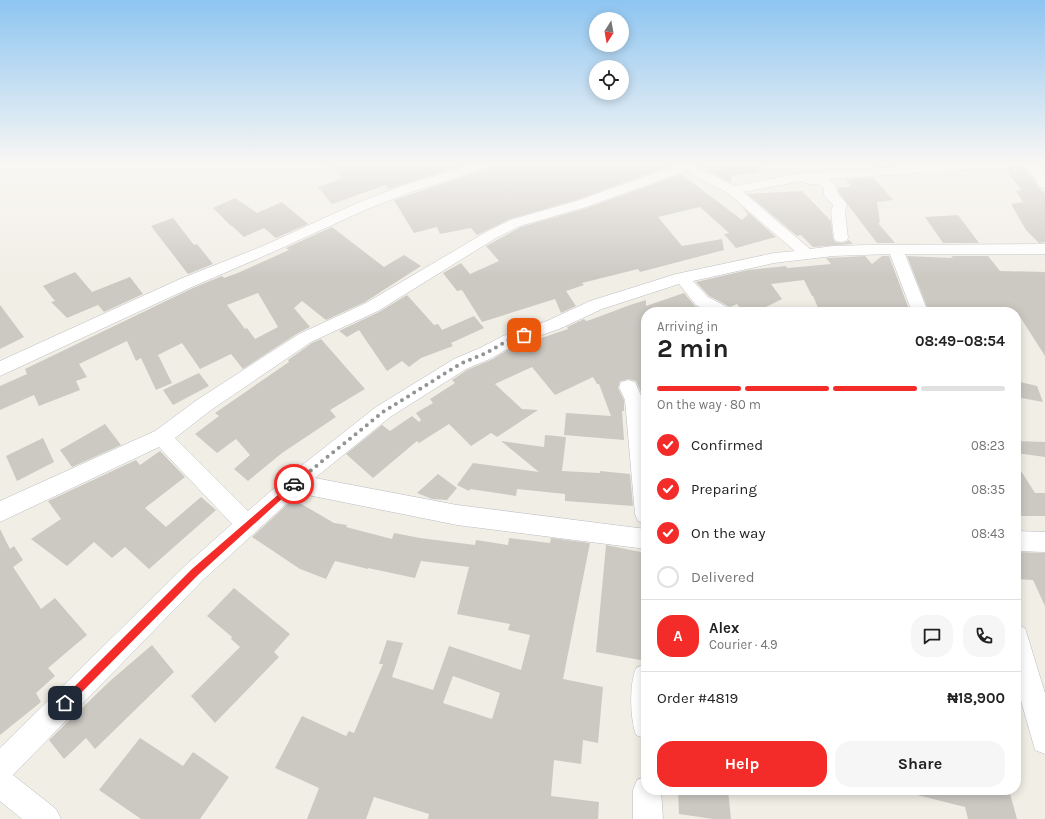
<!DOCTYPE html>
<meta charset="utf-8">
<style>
body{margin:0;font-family:Karla,sans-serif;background:#f6f6f6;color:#222;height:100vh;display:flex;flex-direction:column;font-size:15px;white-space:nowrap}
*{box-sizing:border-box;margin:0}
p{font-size:13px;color:#767676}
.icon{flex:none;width:22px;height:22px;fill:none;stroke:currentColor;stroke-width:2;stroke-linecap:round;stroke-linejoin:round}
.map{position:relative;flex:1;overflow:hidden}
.side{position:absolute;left:641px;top:307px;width:380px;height:488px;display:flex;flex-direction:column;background:#fff;border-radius:16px;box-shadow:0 2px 10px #0003}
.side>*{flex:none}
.needle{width:26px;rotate:191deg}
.fabs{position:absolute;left:589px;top:12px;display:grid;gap:8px}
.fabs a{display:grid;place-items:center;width:40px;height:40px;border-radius:50%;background:#fff;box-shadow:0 2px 10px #0003;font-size:20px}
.pin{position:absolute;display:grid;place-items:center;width:34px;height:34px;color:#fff;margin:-17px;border-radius:8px;box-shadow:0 2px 6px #0006}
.courier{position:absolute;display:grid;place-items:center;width:40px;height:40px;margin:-20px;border:3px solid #f42c29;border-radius:50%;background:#fff;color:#222;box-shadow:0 1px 5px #0007}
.overview em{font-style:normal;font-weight:700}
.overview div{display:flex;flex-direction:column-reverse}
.overview{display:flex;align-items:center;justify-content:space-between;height:68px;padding:0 16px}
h1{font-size:26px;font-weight:700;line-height:30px}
.bar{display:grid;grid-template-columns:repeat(4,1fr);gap:6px 4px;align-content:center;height:48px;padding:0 16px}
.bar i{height:5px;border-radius:3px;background:#e0e0e0}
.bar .active{background:#f42c29}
.bar p{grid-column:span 4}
.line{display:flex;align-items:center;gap:10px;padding:0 16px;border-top:1px solid #e0e0e0}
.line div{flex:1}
.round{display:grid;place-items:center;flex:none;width:42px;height:42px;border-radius:16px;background:#f6f6f6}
ol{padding:0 16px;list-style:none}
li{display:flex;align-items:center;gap:12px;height:44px}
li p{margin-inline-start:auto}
li .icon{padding:4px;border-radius:50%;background:#f42c29;color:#fff;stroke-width:4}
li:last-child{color:#767676}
li i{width:22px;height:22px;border:2px solid #e0e0e0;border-radius:50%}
.button{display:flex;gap:8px;margin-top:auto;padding:8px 16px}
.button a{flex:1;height:46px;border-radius:16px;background:#f42c29;color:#fff;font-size:16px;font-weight:700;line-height:46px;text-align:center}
.button a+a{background:#f6f6f6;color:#222}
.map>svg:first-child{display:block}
.building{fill:#ccc9c3;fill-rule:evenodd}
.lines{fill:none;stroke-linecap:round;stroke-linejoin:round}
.minor-casing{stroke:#b9bcc1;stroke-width:1}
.minor{fill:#fff;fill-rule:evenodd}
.route{fill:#f42c29}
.done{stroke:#919494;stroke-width:4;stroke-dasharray:0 7.2}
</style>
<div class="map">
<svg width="1045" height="819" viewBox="0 0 1045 819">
<rect width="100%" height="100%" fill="#f1eee6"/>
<g class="building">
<path d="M325 163H471L388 189 386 185 332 204 318 187 343 178Z"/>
<path d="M496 163H666L670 166 576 200 510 219 477 235 471 228 440 234 437 227 414 233 394 200 493 167Z"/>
<path d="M702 163H758L759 172 731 176V183L710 172Z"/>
<path d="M1016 167H1024L1039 188 1045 194V242L1039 243 1026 230 1011 204 1023 202 1016 191 1021 190 1005 169Z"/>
<path d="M681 174 742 220 748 214 740 205 776 237 736 248 724 234 729 233 700 207 658 217 682 246 722 239 724 250 640 272 638 269 582 283 584 285 566 291 576 306 561 313 555 299 482 322 462 290 457 291 443 273 461 263 470 274 499 261 486 246 521 227 587 208Z"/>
<path d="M874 178 893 200 877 202 880 223H878L895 243H877L839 193 838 188 851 186 846 179Z"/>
<path d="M802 191 831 221 833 238 835 242 841 243 846 242 849 240 853 244 813 247 801 235 797 236 747 194Z"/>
<path d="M235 198 257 213 282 202 308 224 276 238 264 228 244 237 232 226H231L213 208Z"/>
<path d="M958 215 979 243H943L925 217Z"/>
<path d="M173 218 194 245 197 244 213 264 188 274 151 226Z"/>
<path d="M332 227 384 267 404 255 421 266 365 302 326 320 302 301 294 308 310 327 298 333 243 369 231 354 200 369 182 343 158 355 172 383 156 390 141 358 136 361 127 341 79 364 87 377 76 381 80 390 39 406 34 395 0 410V386L27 374 25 369 193 288 222 276 224 278 240 272 289 250 286 248ZM258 293 278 327 255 339 247 328 245 329 227 305Z"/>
<path d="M865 256 872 264 882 256H889L910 312H820L813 296H812L804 280 771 284 782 299 758 311 743 312 737 304 730 307 709 296 696 282 748 270 786 266 787 268 831 264 826 258Z"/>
<path d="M907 256 953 258 951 256H988L1000 271 1045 272V356L1017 312H986L958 308 960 312H929Z"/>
<path d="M75 272 92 292 130 277 143 294 104 312 98 305 67 318 51 302 55 301 43 286Z"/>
<path d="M684 293 695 306 707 312H646V407L644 399 636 381 628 379 620 381 618 388 624 400V411H622L624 440 564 435 566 413 611 416 599 384H597L593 377 555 395 532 367 495 384 522 409 538 410 497 437 491 433 471 446 449 424 419 443 417 441 373 478 346 454 382 425 390 431 412 416 419 422 421 420 416 413 433 403 430 399 455 383 452 380 467 370 493 359 509 349 568 329 567 327 584 319 586 321 590 320 630 305 646 300V306Z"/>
<path d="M407 295 434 325 438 324 442 330 474 316 484 328 451 343 453 346 421 358 409 367 402 361 387 371 359 330 347 337 339 331 379 312Z"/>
<path d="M0 305 24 337 0 349Z"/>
<path d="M321 339 365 389 330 410 336 417 282 453 248 481 234 469 250 455 236 439 217 453 195 434 219 416 215 413 289 362 288 360 312 343Z"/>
<path d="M199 373 209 386 173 405 163 390Z"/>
<path d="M1016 381 1037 386 1043 402 1016 397Z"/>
<path d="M105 424 121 445 72 467 60 450Z"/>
<path d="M545 435 566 437 562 471 600 473V471L630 474 633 506 565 501V494L517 489 516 496 470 489 469 491 457 485 473 463 539 472 501 441 544 447Z"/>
<path d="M43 438 54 462 17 481 6 456Z"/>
<path d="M1016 441 1045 442V457L1016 453Z"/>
<path d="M160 451 185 477 145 508 166 527 201 497 216 510 149 569 125 547 112 558 94 542 67 566 31 539 61 519 48 501 136 460 140 465Z"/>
<path d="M1016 463 1035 493H1045V516H1016Z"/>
<path d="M438 474 457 488 447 500 432 499 417 493Z"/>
<path d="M293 499 334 523 347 525 346 527 392 539 394 533 420 538 475 545 476 540 508 545 509 538 550 543 551 538 590 543 563 679 603 687 598 743 583 740 581 764 554 760 551 796 599 802 598 819H428L429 814 374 797 366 819H307L319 788 275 768 302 716 346 736 349 731 354 733 383 664H379L387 640 403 643 392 677 433 690 449 646 521 670 530 635 508 630 510 624 457 614 469 567 421 561 415 578 368 568V569L335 561 326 579 300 569 252 537ZM453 676 500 693 492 719 443 703Z"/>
<path d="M0 529 10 549 14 546 23 560 13 567 41 609 55 598 87 635 48 668 55 676 36 693 41 702 0 735Z"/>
<path d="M606 545 646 553V661L596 652Z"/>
<path d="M1016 552 1045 553V606L1033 580 1016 579Z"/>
<path d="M234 588 290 634 274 652 279 657 215 723 191 696 240 647 231 639 232 637 207 616Z"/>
<path d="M152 645 174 672 95 749 86 738 64 759 49 740 110 681Z"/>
<path d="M140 738 183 766 193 752 229 777 200 819H141L99 790Z"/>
<path d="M678 790H728L731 819H713L679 814Z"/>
<path d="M918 790H1009L1017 819H968L965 807 917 795Z"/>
</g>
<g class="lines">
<g class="minor-casing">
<g id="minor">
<path d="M476 163H495L493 166 411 192 365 210 273 252 192 287 0 376V361L180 279 263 246 355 204 401 186Z"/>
<path d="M673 163H689L735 186 793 174 956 163H1017L1015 166 1011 167 829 179 835 183 838 194 847 204 845 212 848 238 846 241 841 242 836 241 834 238 831 212 833 205 824 195V188L820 185 804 183 803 181 743 192 810 249 833 246 868 245 1045 244V254H905L928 312H912L890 254 833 256 774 263 693 281 708 297 729 308 731 312H710L696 305 679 284 602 309 559 329 515 344 492 358 466 369 390 417 315 478 457 505 646 529V549L457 525 298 493 203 580 13 775 56 809 61 819H22L0 801V748L187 564 232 524 159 447 0 522V501L155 431 197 400 299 334 366 303 486 232 510 220 576 201 675 166ZM685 171 728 193 795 251 774 253 676 274 590 301 547 321 503 336 480 348 454 359 376 407 287 477 248 511 175 438 211 410 311 342 378 311 496 238 520 226 586 207Z"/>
<path d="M1025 163H1037L1045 174V188L1040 187Z"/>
<path d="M628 380 635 382 643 400 646 430V524L638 521 635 514 625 400 619 387 621 382Z"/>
<path d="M1016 531 1045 532V552L1016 551Z"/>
<path d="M1016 625 1025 628 1045 693V754L1035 750 1016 683Z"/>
<path d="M645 664H646V739L636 735C630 719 629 684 636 668Z"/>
<path d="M646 776V790H661L663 819H633V790L637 780Z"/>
</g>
</g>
<use href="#minor" class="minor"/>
</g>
<linearGradient id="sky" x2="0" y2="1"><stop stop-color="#8ec5f1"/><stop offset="0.59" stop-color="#f9f7f4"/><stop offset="1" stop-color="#f9f7f4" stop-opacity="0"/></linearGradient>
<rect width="1045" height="278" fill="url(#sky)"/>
<path class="route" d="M294 481 296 482V486L198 575 68 706 65 707 62 706 60 703 62 699 192 569Z"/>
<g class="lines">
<path class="done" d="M294 484 383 412 460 364 486 353 509 340 524 335"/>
</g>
</svg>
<div class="fabs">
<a><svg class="needle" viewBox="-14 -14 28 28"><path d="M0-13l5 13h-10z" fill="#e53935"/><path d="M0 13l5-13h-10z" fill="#767676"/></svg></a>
<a><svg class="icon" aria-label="locate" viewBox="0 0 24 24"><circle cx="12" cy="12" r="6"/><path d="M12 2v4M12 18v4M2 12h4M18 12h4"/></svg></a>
</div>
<div class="pin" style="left:524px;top:335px;background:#ea580c"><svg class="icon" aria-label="bag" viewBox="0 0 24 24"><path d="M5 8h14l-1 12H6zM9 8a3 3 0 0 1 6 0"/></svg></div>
<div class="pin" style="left:65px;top:703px;background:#1f2937"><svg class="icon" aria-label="home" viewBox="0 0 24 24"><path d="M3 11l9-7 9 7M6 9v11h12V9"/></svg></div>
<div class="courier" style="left:294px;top:484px"><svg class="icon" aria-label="car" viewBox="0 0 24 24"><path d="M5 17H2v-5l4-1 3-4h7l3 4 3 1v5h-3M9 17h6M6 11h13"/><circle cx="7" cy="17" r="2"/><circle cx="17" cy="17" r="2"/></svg></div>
<section class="side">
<div class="overview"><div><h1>2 min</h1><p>Arriving in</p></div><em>08:49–08:54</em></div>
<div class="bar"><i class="active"></i><i class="active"></i><i class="active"></i><i></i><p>On the way · 80 m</p></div>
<ol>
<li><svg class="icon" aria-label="check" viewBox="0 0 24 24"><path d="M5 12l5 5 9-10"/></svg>Confirmed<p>08:23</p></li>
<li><svg class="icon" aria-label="check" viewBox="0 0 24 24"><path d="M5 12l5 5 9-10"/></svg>Preparing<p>08:35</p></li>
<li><svg class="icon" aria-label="check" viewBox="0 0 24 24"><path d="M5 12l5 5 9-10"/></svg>On the way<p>08:43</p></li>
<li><i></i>Delivered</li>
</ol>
<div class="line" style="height:72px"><b class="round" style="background:#f42c29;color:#fff">A</b><div><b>Alex</b><p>Courier · 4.9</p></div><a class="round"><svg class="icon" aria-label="chat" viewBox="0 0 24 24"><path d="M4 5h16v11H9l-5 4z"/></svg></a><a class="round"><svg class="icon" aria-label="phone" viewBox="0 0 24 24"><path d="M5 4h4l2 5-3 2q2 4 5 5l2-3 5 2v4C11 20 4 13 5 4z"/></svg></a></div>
<div class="line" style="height:52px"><div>Order #4819</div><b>₦18,900</b></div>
<div class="button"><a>Help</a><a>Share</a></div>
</section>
</div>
